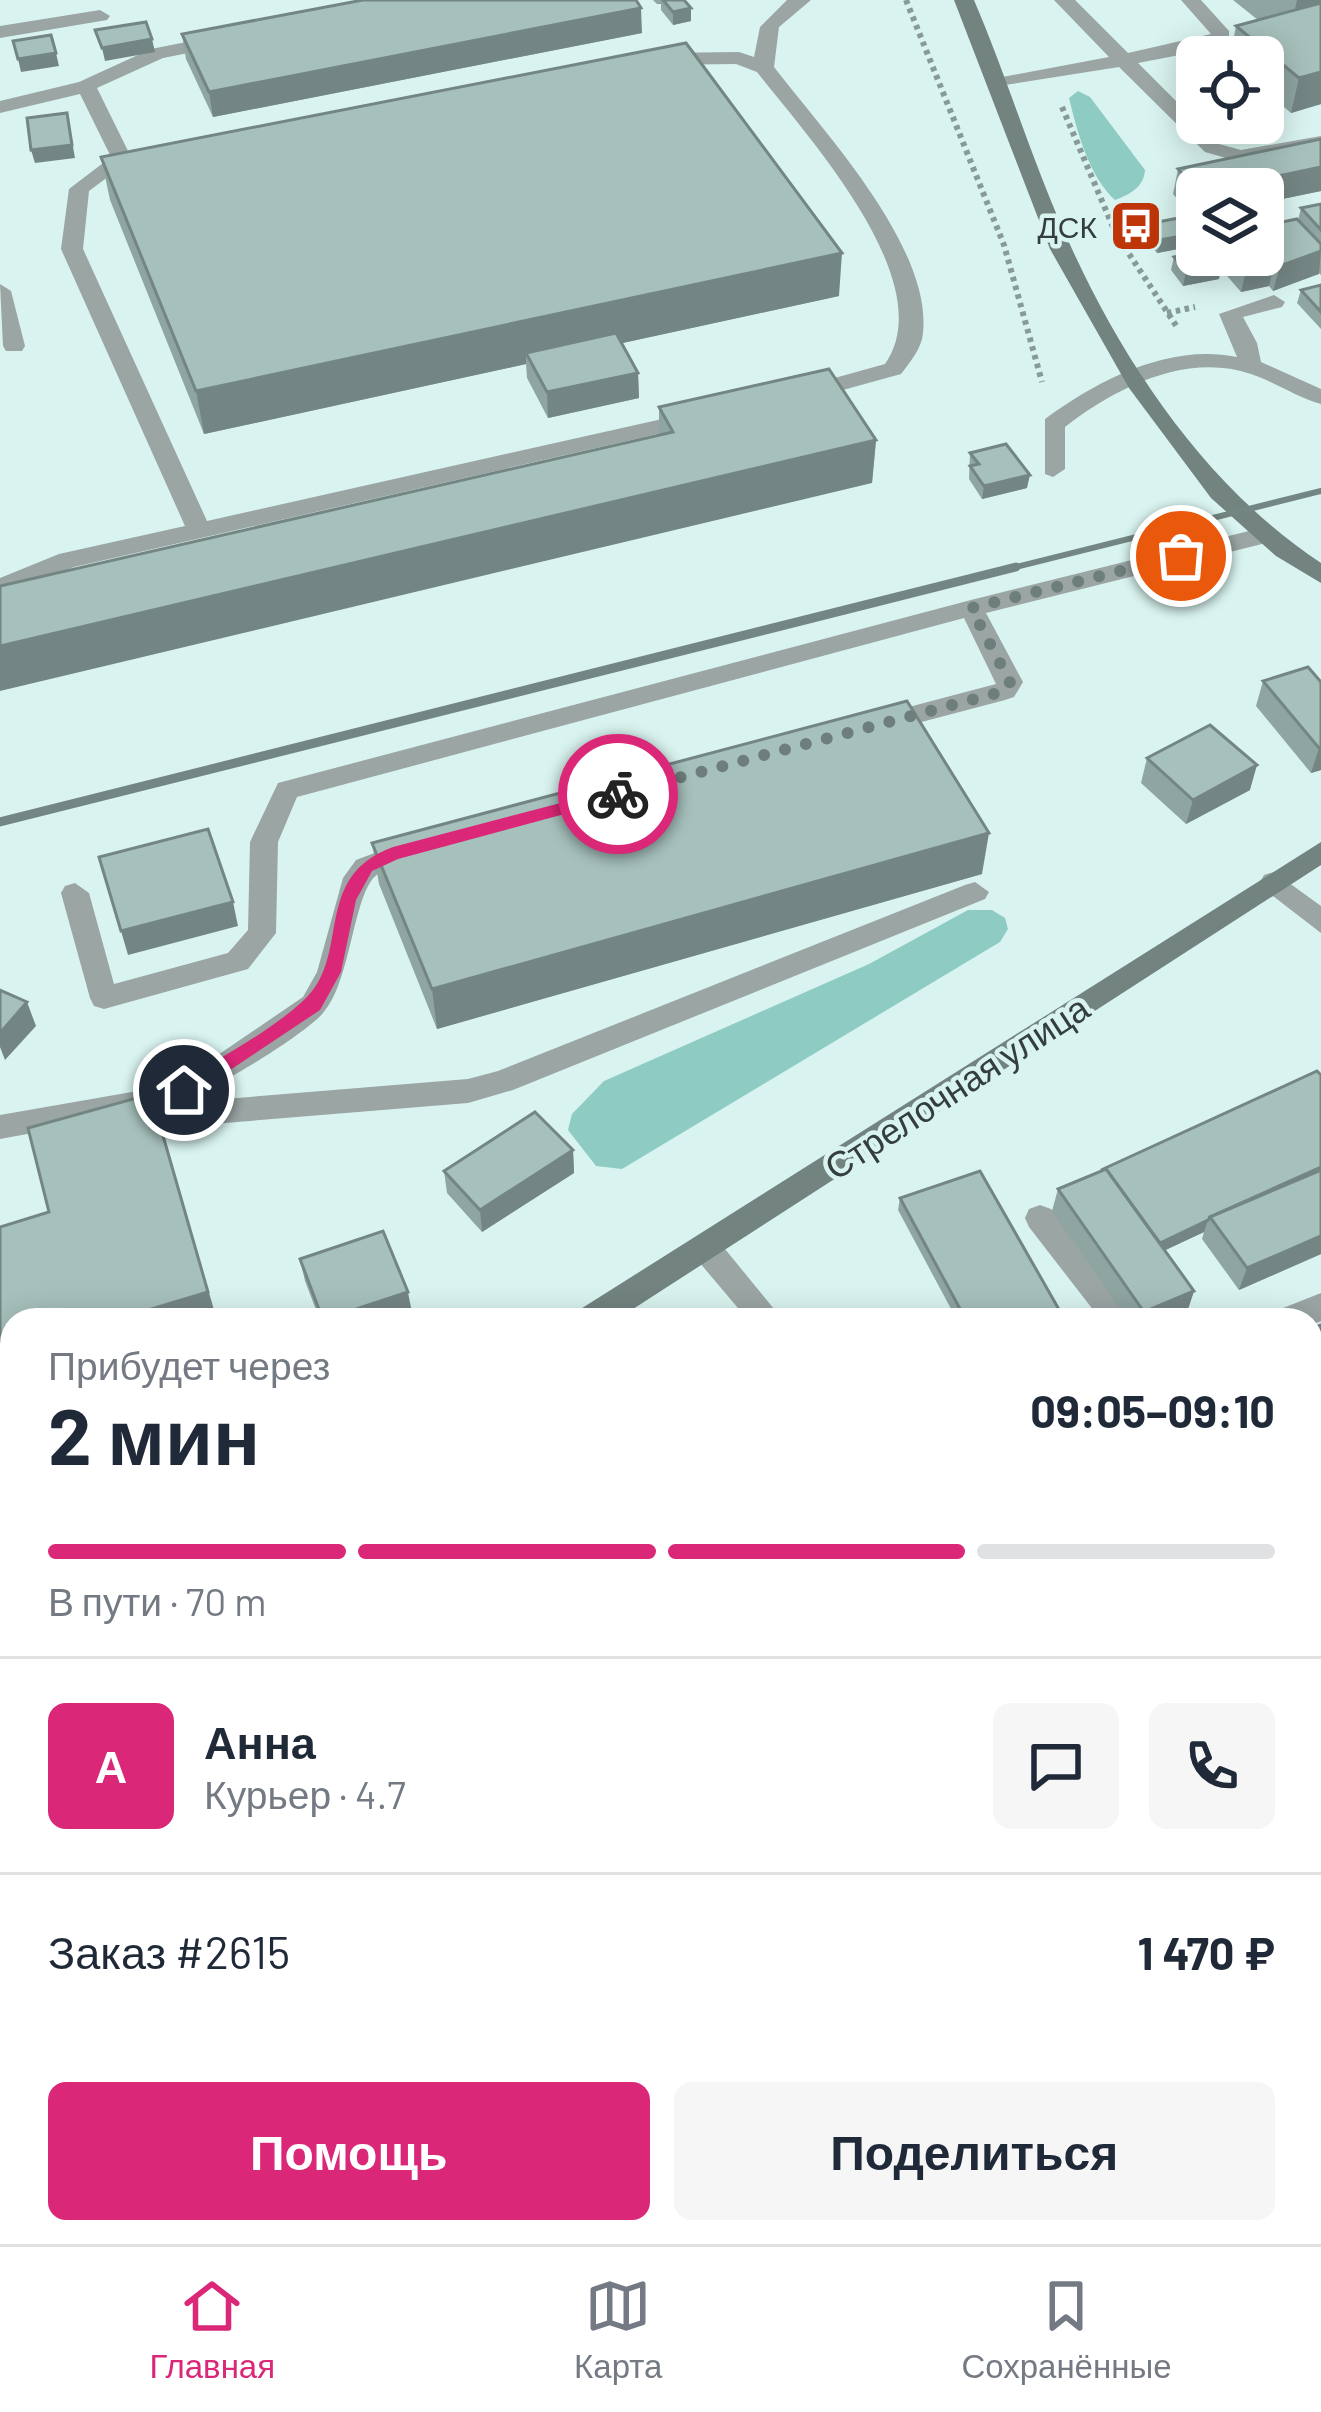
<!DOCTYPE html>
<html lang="ru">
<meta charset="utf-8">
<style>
body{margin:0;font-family:Barlow,sans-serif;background:#f6f6f7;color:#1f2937;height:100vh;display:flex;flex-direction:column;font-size:45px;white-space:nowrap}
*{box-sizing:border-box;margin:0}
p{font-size:39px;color:#747a83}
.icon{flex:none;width:66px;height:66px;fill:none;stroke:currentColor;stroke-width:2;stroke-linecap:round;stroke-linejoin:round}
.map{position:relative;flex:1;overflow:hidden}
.sheet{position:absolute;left:0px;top:1308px;width:1323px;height:936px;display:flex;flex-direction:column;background:#fff;border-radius:36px 36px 0 0;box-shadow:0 6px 30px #0003}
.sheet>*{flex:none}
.tools{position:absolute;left:1176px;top:36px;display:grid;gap:24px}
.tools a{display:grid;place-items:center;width:108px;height:108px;border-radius:18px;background:#fff;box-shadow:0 6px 30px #0003;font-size:60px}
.pin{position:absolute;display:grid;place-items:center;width:102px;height:102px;color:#fff;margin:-51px;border:6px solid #fff;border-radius:50%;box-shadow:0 3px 12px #0007}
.courier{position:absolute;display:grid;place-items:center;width:120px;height:120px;margin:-60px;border:9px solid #db2777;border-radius:50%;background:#fff;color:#222;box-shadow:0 3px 15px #0007}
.overview em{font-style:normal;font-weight:700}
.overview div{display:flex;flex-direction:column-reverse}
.overview{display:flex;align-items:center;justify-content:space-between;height:204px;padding:0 48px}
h1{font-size:78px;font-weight:700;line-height:90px}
.bar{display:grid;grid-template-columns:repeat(4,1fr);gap:18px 12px;align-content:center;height:144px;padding:0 48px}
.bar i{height:15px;border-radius:9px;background:#e0e1e3}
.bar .active{background:#db2777}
.bar p{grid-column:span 4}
.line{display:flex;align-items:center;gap:30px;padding:0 48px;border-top:3px solid #e0e1e3}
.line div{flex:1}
.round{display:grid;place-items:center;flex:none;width:126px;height:126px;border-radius:18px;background:#f6f6f7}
.primary-button{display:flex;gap:24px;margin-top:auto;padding:24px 48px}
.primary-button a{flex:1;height:138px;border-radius:18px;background:#db2777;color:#fff;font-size:48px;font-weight:700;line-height:138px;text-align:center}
.primary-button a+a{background:#f6f6f7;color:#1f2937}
.menu{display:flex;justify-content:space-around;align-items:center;height:168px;border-top:3px solid #e0e1e3;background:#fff;font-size:33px;color:#747a83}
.menu a{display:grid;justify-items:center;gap:6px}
.menu .active{color:#db2777}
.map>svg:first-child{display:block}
.green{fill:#8ecbc3}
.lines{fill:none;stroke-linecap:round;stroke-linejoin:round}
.path-far1{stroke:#879a97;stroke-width:6;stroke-dasharray:4.5 4.5;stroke-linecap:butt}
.path{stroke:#879a97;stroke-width:9;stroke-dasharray:8 8;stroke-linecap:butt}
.lane{fill:#9aa5a4;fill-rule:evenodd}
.secondary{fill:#728380;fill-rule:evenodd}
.rail-far1{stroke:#748683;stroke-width:6}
.rail{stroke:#748683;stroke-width:9}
.wall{fill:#8fa5a2}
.shaded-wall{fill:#748684}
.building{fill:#a6c0bc;stroke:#748684;stroke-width:3}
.route{fill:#db2777}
.done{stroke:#6e7e7c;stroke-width:12;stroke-dasharray:0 21.6}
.labels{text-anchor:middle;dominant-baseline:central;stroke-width:9;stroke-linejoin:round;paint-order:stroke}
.far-poi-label{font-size:30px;fill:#343f3d;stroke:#d9f4f0;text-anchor:end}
.street-label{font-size:36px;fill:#343f3d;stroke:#d9f4f0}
</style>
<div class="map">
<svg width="1321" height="2244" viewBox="0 0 1321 2244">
<rect width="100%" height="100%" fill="#d9f4f0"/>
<g class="green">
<path d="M1078 91 1090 97 1145 170C1144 187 1129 195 1115 200 1089 177 1077 131 1069 98Z"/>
<path d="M968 910H992L1005 918 1008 929 1000 942 622 1169 596 1166 568 1130 572 1114 604 1081 869 964Z"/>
<path d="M711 2232H1184L1200 2244H750Z"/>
</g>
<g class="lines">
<g class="path-far1">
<path d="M906 0 1004 245 1042 382"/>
<path d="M1062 107 1116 234 1177 327"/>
<path d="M1167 313 1195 307"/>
</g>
<g class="path">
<path d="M1311 2022H1321"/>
<path d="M0 2123 12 2128"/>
<path d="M1132 2244 1134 2232"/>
</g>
<g class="lane">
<path d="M787 0H811L779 27 774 67C824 132 932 247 923 333 922 348 910 362 901 374L803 401 792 394 795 389 885 364C942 283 807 136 757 72L736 64 659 65 649 59 659 53 739 52 754 57 760 27Z"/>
<path d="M1054 0H1075L1128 53 1211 34 1181 0H1201L1229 31V39L1216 48 1138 63 1219 144 1241 150 1321 136V148L1240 162 1205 152 1119 67 992 87V79L1109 57Z"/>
<path d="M100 10 110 16 107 20 0 38V26Z"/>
<path d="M222 35 232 41 229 45 163 58 97 88 132 159 89 191 83 249 207 521 698 411 706 413V423L74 567 0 595V578L59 554 185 526 61 249 69 189 111 157 80 94 0 113V101L79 82 151 49Z"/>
<path d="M0 284 11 291 25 346 22 351H6L3 346Z"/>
<path d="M1274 295 1285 302 1282 307 1243 317 1257 343 1261 362 1321 389V404C1296 397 1275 382 1251 374 1186 352 1115 388 1065 427V469L1053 477 1045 474V419C1098 380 1169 343 1237 357L1219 314Z"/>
<path d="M1265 527 1274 529V541L986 613 1023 682 1014 697 1005 700 876 734 863 725 867 718 996 684 964 618 297 797 278 842 276 933 248 969 104 1009 94 1006 90 998 61 893 65 886 75 883 89 893 114 984 228 953 248 930 250 842 278 783 971 600Z"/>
<path d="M412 839 422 842 426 849 422 856C408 861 389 865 378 874 353 890 352 981 323 1013 304 1035 224 1083 196 1095L225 1099 468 1079 498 1071 965 885 975 882 989 892 985 899 513 1090 468 1103 225 1123 153 1111 0 1139V1115L149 1089 196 1070 303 997 317 972 343 878 356 860Z"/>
<path d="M1274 872 1321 906V933L1264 889 1260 882 1264 875Z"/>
<path d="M1040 1205 1051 1209 1136 1320H1101L1029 1227 1025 1218 1029 1209Z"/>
<path d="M705 1234 716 1238 783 1320H748L694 1256 689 1247 694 1238Z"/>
<path d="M1321 1293V1321L1311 1325V1320H1273L1278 1310Z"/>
<path d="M1321 1448V1478L1311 1482V1452Z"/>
<path d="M12 1459V1489L0 1493V1463Z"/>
<path d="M1311 1489 1321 1492V1536L1311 1533Z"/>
<path d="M1321 1655V1689L1311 1693V1659Z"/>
<path d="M12 1856V1894L0 1898V1860Z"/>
<path d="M1311 2139 1321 2143V2184L1311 2180Z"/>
<path d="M0 2183 12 2188V2228L0 2223Z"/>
<path d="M63 2232H132L137 2244H68Z"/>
<path d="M309 2232H377L372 2244H304Z"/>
</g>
<g class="secondary">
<path d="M954 0H974C1009 82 1034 168 1072 249 1127 369 1210 490 1321 563V583L1276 556 1211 498 1129 388 1050 249Z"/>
<path d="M1321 842V865L616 1320H574L579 1310Z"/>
<path d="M12 1611V1644L0 1648V1615Z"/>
<path d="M0 2044 12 2048V2088L0 2084Z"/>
<path d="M395 2232H463L468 2244H400Z"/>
</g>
<path class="rail-far1" d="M1004 570 1321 491"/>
<path class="rail" d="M0 822 1016 567"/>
</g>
<g class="wall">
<path d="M653 0H684L691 21 673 25 661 10V4H657Z"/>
<path d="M1233 0H1321V104L1291 113 1263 89V57H1230L1236 26 1258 20Z"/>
<path d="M642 33 213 117 186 59 182 34Z"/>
<path d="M1321 139V191L1263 203 1197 189V217L1194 218 1173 194 1178 169Z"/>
<path d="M101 157 839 296 622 343 638 373 639 398 548 418 527 378 526 364 204 434 110 200Z"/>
<path d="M1321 204V275L1319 273 1273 291 1269 286 1241 292 1221 269 1219 279 1183 286 1171 270 1174 257 1263 255 1298 220 1301 208Z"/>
<path d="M1129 208 1149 218 1148 224 1189 247 1157 253 1144 238 1146 231 1135 233 1127 221Z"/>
<path d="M1321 285V329L1297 303 1301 290Z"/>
<path d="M659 407 876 440 872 483 659 436Z"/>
<path d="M970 453 1027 488 982 499 969 479Z"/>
<path d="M1263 681 1321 682V770L1311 773 1256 706Z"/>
<path d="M1147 758 1250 790 1186 824 1141 783Z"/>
<path d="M372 843 982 874 437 1029 379 884Z"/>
<path d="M573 1150 574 1173 482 1232 447 1193 444 1171Z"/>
<path d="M1101 1171 1321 1254 1239 1290 1202 1239 1204 1232 1165 1250 1194 1291 1187 1312 1169 1320H1128L1052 1211 1058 1189Z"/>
<path d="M900 1198 1065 1320H957L898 1210Z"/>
<path d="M300 1259 412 1313 393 1320H320L305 1281Z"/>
</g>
<g class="shaded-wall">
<path d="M1297 0H1321V35L1287 45Z"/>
<path d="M641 8 642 33 213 117 209 92Z"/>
<path d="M691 8V21L673 25V12Z"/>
<path d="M152 39 155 52 105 61 102 48Z"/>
<path d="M56 53 59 66 21 72 18 59Z"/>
<path d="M1321 72V104L1291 113 1299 78Z"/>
<path d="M67 113 75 158 35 163 31 150Z"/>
<path d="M1321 167V191L1263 203V189H1218Z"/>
<path d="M1149 218 1146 231 1135 233 1137 220Z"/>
<path d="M1192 234 1189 247 1157 253 1160 240Z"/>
<path d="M1321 251 1319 274 1273 291 1280 266Z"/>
<path d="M842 253 839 296 531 363 526 353V364L204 434 196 391Z"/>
<path d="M1275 261 1269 286 1241 292 1247 267Z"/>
<path d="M1221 265 1219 279 1183 286 1186 272Z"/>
<path d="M638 373 639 398 548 418 547 392Z"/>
<path d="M876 440 872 483 0 691V646Z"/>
<path d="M1030 475 1027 488 982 499 984 486Z"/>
<path d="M1319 748H1321V770L1311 773Z"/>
<path d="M1257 765 1250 790 1186 824 1193 800Z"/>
<path d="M989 833 982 874 437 1029 432 989Z"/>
<path d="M233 902 238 926 128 955 121 931Z"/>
<path d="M27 1002 36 1026 5 1060 0 1047V1033Z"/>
<path d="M151 1094 217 1320H115Z"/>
<path d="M573 1150 574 1173 482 1232 480 1210Z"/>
<path d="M1208 1220 1204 1232 1155 1255 1159 1244Z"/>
<path d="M1321 1236V1254L1239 1290 1247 1268Z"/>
<path d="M1194 1291 1187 1312 1169 1320H1142L1144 1312Z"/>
<path d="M408 1292 412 1313 393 1320H328Z"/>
<path d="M12 1351V1391L0 1395V1354Z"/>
<path d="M1321 1404V1413L1311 1417V1408Z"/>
<path d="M1321 1857V1868L1311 1872V1861Z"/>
</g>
<g class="building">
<path d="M363 0H636L641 8 209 92 182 34Z"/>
<path d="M663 0H684L691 8 673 12Z"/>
<path d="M1321 3V72L1299 78 1236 26Z"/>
<path d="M146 22 152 39 102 48 95 30Z"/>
<path d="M51 35 56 53 18 59 13 41Z"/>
<path d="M686 43 842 253 196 391 101 157Z"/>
<path d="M67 113 72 145 31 150 27 118Z"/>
<path d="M1321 139V167L1218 189 1197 190 1178 169Z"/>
<path d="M1321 204V230L1301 208Z"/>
<path d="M1140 206 1149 218 1137 220 1129 208Z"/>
<path d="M1179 218 1192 234 1160 240 1147 224Z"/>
<path d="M1297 219 1321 244V251L1280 266 1275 261 1247 267 1236 255H1263V226Z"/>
<path d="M1197 252V255H1213L1221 265 1186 272 1174 257Z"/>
<path d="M1321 285V312L1301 290Z"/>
<path d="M616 333 638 373 547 392 526 353Z"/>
<path d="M829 369 876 440 0 646V586L673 432 659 407Z"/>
<path d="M1006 444 1030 475 984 486 970 466 979 464 970 453Z"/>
<path d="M1308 667 1321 682V748H1319L1263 681Z"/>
<path d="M907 701 989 833 432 989 372 843Z"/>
<path d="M1210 725 1257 765 1193 800 1147 758Z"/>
<path d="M208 829 233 902 121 931 99 857Z"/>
<path d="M0 990 27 1002 0 1033Z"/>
<path d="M1317 1071 1321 1075V1167L1210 1217 1208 1220 1160 1243 1106 1169 1101 1170Z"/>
<path d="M151 1094 208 1292 115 1320H12V1351L0 1354V1227L49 1212 28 1128Z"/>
<path d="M535 1112 573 1150 480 1210 444 1171Z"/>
<path d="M1106 1169 1194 1291 1144 1312 1058 1189Z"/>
<path d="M1321 1170V1236L1247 1268 1210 1217Z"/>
<path d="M980 1171 1065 1320H966L900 1198Z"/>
<path d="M383 1231 408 1292 323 1320 300 1259Z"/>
<path d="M1321 1325V1404L1311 1408V1328Z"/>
<path d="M1311 1810 1321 1829V1857L1311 1861Z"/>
</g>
<path class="route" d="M618 788 624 789V798L398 859 372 871 356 900 341 972 320 1010 191 1096H177V1085C218 1058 267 1034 303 1001 353 957 310 877 393 847Z"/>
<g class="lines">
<path class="done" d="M618 794 1005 691 1010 682 971 608 1181 556"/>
</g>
<defs>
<g id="bus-square" transform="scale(2.7)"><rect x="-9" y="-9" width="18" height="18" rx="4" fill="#be3509" stroke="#d9f4f0"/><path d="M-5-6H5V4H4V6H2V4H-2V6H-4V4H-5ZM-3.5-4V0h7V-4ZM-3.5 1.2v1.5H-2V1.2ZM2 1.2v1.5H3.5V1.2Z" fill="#fff"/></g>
</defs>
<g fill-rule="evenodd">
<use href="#bus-square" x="1136" y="226"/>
</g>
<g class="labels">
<g class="far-poi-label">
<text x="1097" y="226">ДСК</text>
</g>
<g class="street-label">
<text transform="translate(956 1086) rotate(-33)">Стрелочная улица</text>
</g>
</g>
</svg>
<div class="tools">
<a><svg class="icon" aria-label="locate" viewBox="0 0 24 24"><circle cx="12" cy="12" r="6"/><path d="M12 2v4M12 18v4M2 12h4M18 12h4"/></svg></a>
<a><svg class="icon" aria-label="layers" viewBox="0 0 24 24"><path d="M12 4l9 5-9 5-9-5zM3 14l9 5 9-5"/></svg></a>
</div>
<div class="pin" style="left:1181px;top:556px;background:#ea580c"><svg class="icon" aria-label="bag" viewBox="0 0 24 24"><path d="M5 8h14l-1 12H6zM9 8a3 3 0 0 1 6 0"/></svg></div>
<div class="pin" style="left:184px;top:1090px;background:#1f2937"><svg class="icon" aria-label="home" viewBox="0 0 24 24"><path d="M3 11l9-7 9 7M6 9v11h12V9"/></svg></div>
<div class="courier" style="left:618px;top:794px"><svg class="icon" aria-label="bike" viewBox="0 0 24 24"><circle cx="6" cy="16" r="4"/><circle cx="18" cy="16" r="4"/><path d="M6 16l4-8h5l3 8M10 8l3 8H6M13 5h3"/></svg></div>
<section class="sheet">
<div class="overview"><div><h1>2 мин</h1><p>Прибудет через</p></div><em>09:05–09:10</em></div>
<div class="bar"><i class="active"></i><i class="active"></i><i class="active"></i><i></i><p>В пути · 70 m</p></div>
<div class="line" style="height:216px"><b class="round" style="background:#db2777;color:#fff">А</b><div><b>Анна</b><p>Курьер · 4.7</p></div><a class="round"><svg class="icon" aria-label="chat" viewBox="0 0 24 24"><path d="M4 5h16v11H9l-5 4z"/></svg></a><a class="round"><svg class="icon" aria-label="phone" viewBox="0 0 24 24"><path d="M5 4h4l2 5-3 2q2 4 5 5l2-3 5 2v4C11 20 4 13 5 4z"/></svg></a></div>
<div class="line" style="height:156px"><div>Заказ #2615</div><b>1 470 ₽</b></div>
<div class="primary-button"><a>Помощь</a><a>Поделиться</a></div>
</section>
</div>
<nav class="menu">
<a class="active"><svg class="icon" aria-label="home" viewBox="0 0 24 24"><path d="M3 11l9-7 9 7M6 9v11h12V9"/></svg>Главная</a>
<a><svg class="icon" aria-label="map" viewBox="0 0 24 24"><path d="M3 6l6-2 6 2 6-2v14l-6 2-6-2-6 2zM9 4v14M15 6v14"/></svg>Карта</a>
<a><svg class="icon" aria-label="saved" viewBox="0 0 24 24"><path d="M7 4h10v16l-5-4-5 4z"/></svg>Сохранённые</a>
</nav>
